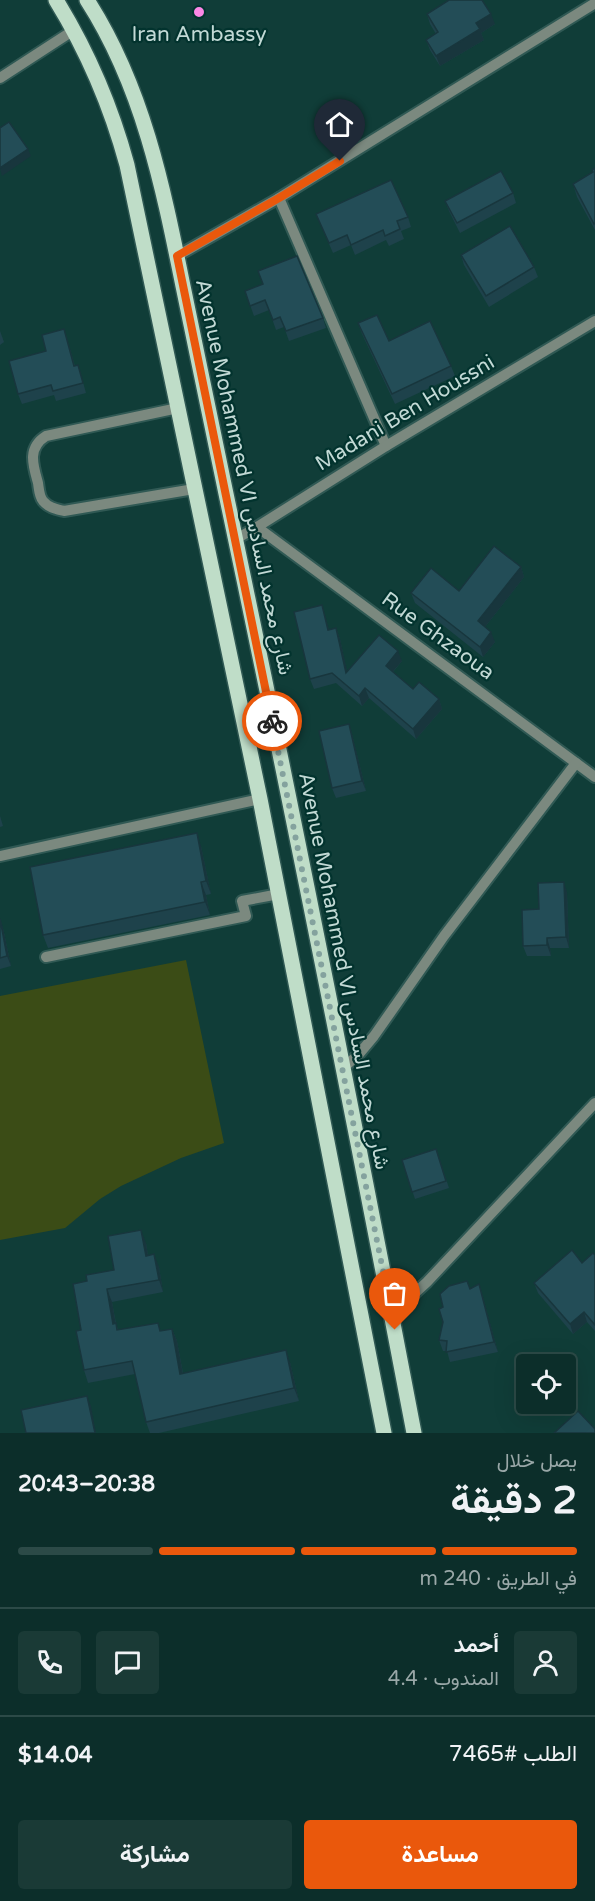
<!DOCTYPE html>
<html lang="ar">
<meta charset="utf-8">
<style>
body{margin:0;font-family:"Varela Round",Vazirmatn,sans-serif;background:#1a3a36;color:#f1f3f6;direction:rtl;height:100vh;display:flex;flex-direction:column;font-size:22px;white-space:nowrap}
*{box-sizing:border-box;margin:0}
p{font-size:20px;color:#9aa8a8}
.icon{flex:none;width:33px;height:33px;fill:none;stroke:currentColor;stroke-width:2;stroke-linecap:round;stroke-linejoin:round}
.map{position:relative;height:1433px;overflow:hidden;direction:ltr}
.drawer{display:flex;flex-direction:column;background:#0c2e2a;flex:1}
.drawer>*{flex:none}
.tools{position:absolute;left:516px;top:1354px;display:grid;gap:12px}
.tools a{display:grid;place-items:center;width:60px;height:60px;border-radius:6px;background:#0c2e2a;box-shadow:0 6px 24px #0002,0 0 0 2px #2c4a47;font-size:30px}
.pin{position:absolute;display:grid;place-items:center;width:51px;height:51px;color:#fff;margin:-62px -26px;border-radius:50% 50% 50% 0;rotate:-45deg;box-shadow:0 0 6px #0007}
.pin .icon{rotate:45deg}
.courier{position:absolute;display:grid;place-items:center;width:60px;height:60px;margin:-30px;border:4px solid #ea580c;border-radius:50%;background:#fff;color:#222;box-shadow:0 2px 8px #0007}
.summary em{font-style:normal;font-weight:700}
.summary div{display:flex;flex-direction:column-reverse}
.summary{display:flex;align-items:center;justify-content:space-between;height:102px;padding:0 18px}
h1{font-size:39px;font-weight:700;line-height:45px}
.bar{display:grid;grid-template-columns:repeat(4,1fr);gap:9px 6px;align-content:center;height:72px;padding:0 18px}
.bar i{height:8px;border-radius:4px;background:#2c4a47}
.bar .active{background:#ea580c}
.bar p{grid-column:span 4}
.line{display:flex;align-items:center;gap:15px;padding:0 18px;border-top:2px solid #2c4a47}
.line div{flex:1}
.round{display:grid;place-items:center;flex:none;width:63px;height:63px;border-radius:6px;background:#1a3a36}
.primary-button{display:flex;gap:12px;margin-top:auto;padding:12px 18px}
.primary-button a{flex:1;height:69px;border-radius:6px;background:#ea580c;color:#fff;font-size:24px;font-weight:700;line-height:69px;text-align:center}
.primary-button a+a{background:#1a3a36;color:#f1f3f6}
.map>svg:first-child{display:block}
.green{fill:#3b4c16}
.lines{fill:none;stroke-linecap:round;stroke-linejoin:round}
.minor-casing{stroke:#305954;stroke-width:14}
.major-casing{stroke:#305954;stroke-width:18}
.minor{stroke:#7b897f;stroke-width:10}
.major{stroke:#bfddc8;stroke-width:15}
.wall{fill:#1e424b}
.shaded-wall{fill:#18363d}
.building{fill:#234d57;stroke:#18363d;stroke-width:1.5}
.done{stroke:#84a29e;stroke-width:6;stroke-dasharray:0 10.8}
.route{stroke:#ea580c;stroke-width:8}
.poi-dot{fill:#fb87e5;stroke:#02332e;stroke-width:2}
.labels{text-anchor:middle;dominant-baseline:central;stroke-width:4.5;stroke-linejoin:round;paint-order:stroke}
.poi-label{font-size:21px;fill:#c2d9d5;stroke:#02332e}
.street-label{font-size:21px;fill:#c2d9d5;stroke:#02332e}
</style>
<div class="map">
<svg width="595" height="1433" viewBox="0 0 595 1433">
<rect width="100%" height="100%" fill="#103d38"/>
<path class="green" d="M186 960 224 1143 181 1158 121 1186 100 1199 65 1228 0 1240V996Z"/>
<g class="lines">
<g class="minor-casing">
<g id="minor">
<path d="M0 78 74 30"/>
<path d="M279 198 386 446"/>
<path d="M177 256 279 198 595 3"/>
<path d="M178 408 46 436C27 448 33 465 38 483 39 489 39 496 43 501 49 508 56 509 64 511L194 489"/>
<path d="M257 527 595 777"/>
<path d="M236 539 257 527 386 446 595 321"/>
<path d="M0 856 260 799"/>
<path d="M46 957 246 916 242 901 279 894"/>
<path d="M342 1069 359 1054 374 1036 444 936 576 763"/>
<path d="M391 1310 403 1304 427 1282 595 1103"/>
</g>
</g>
<g class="major-casing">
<g id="major">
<path d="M56 0C88 52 111 106 127 165L260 799 384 1433"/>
<path d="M87 0C143 87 163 187 183 286 197 354 211 421 225 489 291 803 354 1118 414 1433"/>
</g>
</g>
<use href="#minor" class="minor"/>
<use href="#major" class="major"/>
</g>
<g class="wall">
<path d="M427 14 495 24 481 33 484 40 440 66 430 50 426 40 436 34 430 24Z"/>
<path d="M595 168V230L577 197 573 184 592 172Z"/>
<path d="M513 193 516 203 460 233 449 211 445 201Z"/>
<path d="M316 214 408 217 411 227 401 231 404 239 389 246 386 240 355 255 351 245 333 253Z"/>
<path d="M461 255 534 267 538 277 489 307 464 265Z"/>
<path d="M245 291 323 318 326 328 289 341 284 327 276 330 269 310 254 316Z"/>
<path d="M358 323 389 341 451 366 455 376 395 404 362 334Z"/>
<path d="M64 329 75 366 81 375 86 393 56 401 54 395 22 404 18 394 46 351Z"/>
<path d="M0 331 4 342 0 345Z"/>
<path d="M521 567 524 577 485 627 495 642 483 657 415 603 411 593 459 591Z"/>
<path d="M322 605 329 630 336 628 340 639 347 672 402 661 393 672 413 689 439 699 442 709 416 739 369 698 362 706 336 683 314 689 310 679Z"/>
<path d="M352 734 366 791 336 798 332 788Z"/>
<path d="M0 816 3 826 0 827Z"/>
<path d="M201 846 211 894 206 895 210 915 48 948 43 935Z"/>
<path d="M567 892 569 948H550L551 956H527L523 946 539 909Z"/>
<path d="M0 919 3 928 11 966 0 969Z"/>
<path d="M436 1149 449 1188 415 1199 402 1160Z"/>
<path d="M146 1243 148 1255 159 1267 163 1292 112 1302 116 1323 118 1330 161 1331 172 1329 177 1341 183 1373 290 1362 299 1401 159 1433H150L146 1422 135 1374 88 1383 84 1370 81 1330 87 1281 114 1270Z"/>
<path d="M595 1255V1331L587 1322 573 1334 538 1293 534 1283 582 1263Z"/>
<path d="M479 1284 482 1294 498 1352 450 1362 447 1351H443L439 1340 443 1322V1307L470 1289Z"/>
</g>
<g class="shaded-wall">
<path d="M491 14 495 24 481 33 484 40 440 66 436 56 476 23Z"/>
<path d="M28 149 31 156 2 176 0 168Z"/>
<path d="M521 567 524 577 481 632 478 621Z"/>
<path d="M322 605 325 615 332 640 328 630Z"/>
<path d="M336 628 340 639 350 683 346 673Z"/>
<path d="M491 632 495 642 483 657 480 647Z"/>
<path d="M398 651 402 661 389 676 386 666Z"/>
<path d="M365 688 369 698 362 706 359 696Z"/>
<path d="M439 699 442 709 416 739 413 729Z"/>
<path d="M349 724 352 734 366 791 362 781Z"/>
<path d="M197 833 201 846 211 894 206 881Z"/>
<path d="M201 882 206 895 210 915 205 902Z"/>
<path d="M564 882 567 892 569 948 566 937Z"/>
<path d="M0 918 3 928 11 966 7 956Z"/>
<path d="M547 938 550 948 551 956 547 945Z"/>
<path d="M141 1230 146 1243 150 1268 146 1256Z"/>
<path d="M154 1254 159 1267 163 1292 159 1280Z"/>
<path d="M479 1284 482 1294 498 1352 494 1342Z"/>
<path d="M107 1289 112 1302 118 1337 113 1324Z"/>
<path d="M584 1312 587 1322 573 1334 570 1324Z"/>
<path d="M172 1329 177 1341 185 1386 180 1374Z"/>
<path d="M286 1350 290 1362 299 1401 294 1388Z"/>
<path d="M87 1396 91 1406 96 1433H95Z"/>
</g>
<g class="building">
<path d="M449 0H482L491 14 476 23 480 29 436 56 426 40 438 32 427 14Z"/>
<path d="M9 122 28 149 0 168V128Z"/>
<path d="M595 168V223L594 224 573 184 593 172 592 170Z"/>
<path d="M501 171 513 193 457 223 445 201Z"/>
<path d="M391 180 408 217 397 221 400 229 385 236 383 230 351 245 347 235 329 243 316 214Z"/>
<path d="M510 226 534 267 486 296 461 255Z"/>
<path d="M297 256 323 318 286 331 280 317 273 320 265 300 250 306 245 291 263 284 258 271Z"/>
<path d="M377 315 389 341 430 321 451 366 392 394 358 323Z"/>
<path d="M64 329 74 366 78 365 83 383 53 391 51 385 18 394 9 361 46 351 42 335Z"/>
<path d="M494 546 521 567 478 621 491 632 480 647 411 593 431 568 459 591Z"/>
<path d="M322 605 328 630 336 628 346 673 379 635 398 651 386 666 413 689 419 682 439 699 413 729 365 688 359 696 332 673 310 679 294 612Z"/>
<path d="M349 724 362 781 332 788 319 731Z"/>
<path d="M197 833 206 881 201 882 205 902 43 935 30 867Z"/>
<path d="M564 882 566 937 547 938V945L523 946 522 910 539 909 538 883Z"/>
<path d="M0 919 7 956 0 958Z"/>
<path d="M436 1149 446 1181 412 1192 402 1160Z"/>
<path d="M141 1230 146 1256 154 1254 159 1280 107 1289 113 1324 116 1323 117 1330 158 1323 160 1331 172 1329 180 1374 286 1350 294 1388 146 1422 132 1361 84 1370 76 1331 81 1330 73 1284 87 1281 86 1275 114 1270 108 1236Z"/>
<path d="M572 1250 582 1263 593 1253 595 1255V1325L584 1312 570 1324 534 1283Z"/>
<path d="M467 1281 470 1289 479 1284 494 1342 446 1352 447 1341 439 1340 443 1322 439 1309 443 1307 440 1294 449 1286Z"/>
<path d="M87 1396 95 1433H26L21 1410Z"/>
<path d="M578 1411 595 1429V1433H554Z"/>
</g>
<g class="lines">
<path class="done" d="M272 721 395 1330"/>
<path class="route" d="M272 721 177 256 279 198 340 161"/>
</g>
<circle class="poi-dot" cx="199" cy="12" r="6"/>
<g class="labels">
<g class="poi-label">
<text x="199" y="34">Iran Ambassy</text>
</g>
<g class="street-label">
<text transform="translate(405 413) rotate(-31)">Madani Ben Houssni</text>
<text transform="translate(244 477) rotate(78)">Avenue Mohammed VI شارع محمد السادس</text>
<text transform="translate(438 636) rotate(36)">Rue Ghzaoua</text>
<text transform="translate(344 971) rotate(79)">Avenue Mohammed VI شارع محمد السادس</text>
</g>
</g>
</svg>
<div class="tools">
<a><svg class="icon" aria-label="locate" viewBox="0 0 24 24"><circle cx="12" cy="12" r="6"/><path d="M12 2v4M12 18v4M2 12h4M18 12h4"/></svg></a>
</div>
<div class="pin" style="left:395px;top:1330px;background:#ea580c"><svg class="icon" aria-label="bag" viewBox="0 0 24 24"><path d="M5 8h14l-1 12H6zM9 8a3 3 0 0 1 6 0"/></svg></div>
<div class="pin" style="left:340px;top:161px;background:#1f2937"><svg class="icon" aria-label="home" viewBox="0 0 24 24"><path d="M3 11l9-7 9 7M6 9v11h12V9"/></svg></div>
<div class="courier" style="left:272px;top:721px"><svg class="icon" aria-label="bike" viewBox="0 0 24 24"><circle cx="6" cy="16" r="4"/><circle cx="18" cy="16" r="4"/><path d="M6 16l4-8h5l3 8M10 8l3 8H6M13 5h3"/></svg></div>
</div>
<section class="drawer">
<div class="summary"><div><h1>2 دقيقة</h1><p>يصل خلال</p></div><em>20:38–20:43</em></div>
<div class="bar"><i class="active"></i><i class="active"></i><i class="active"></i><i></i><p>في الطريق · 240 m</p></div>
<div class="line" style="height:108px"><a class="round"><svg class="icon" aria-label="person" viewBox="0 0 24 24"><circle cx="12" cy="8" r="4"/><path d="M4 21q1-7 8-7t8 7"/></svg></a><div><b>أحمد</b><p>المندوب · 4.4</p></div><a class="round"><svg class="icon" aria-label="chat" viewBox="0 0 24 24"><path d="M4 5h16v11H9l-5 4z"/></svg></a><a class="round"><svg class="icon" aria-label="phone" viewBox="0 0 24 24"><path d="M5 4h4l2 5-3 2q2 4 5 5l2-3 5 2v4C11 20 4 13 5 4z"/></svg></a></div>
<div class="line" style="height:78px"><div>الطلب #7465</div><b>$14.04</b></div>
<div class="primary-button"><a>مساعدة</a><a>مشاركة</a></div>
</section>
